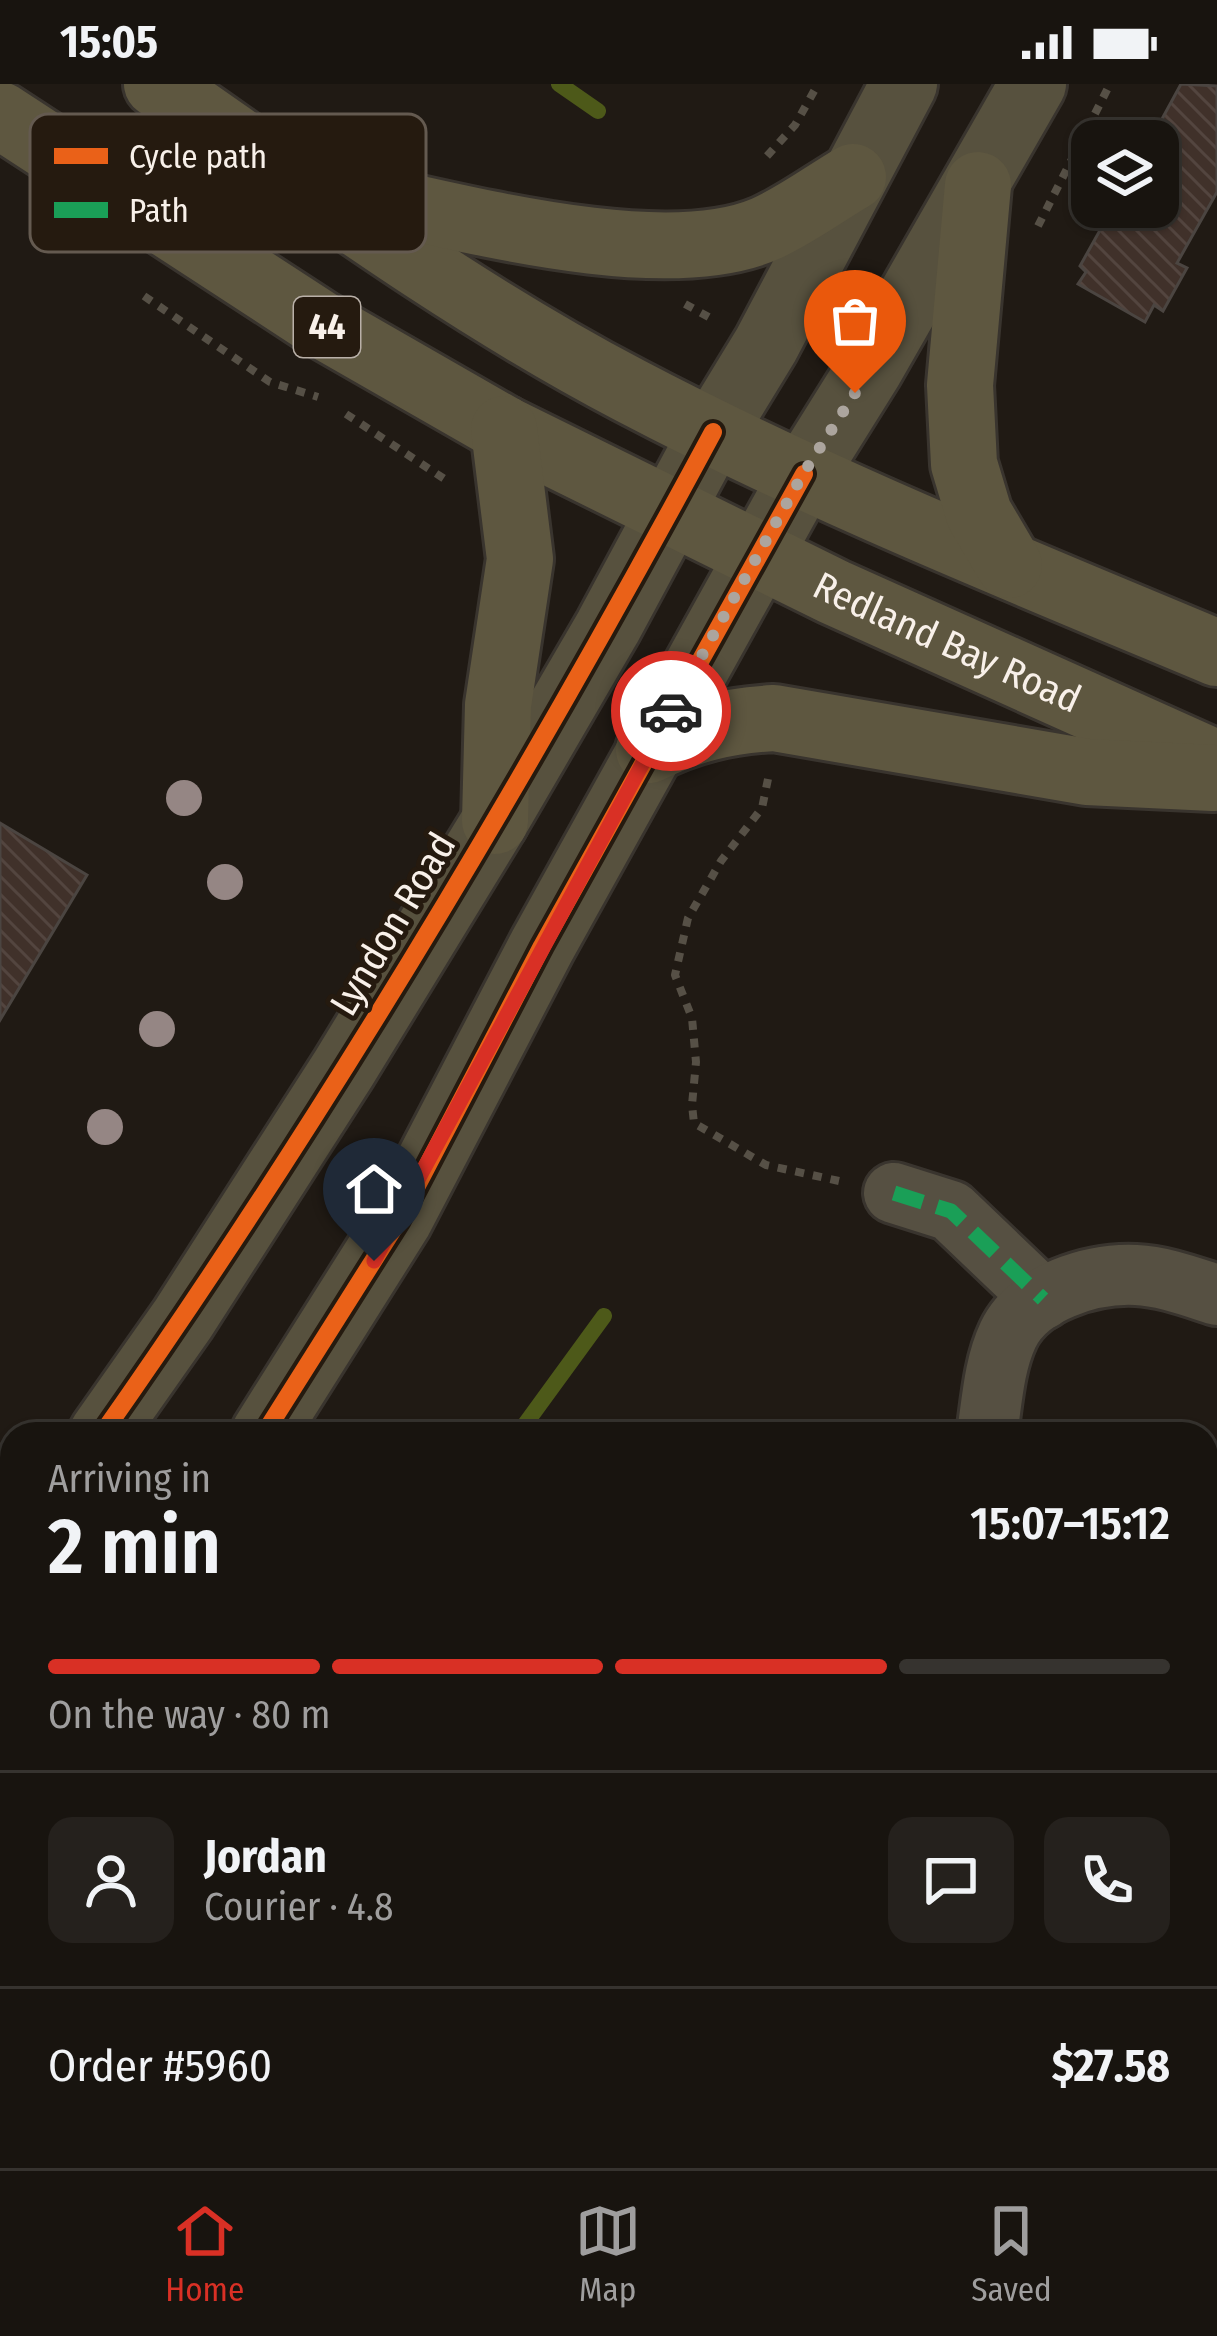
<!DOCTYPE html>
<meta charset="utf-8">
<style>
body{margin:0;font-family:"Fira Sans Condensed",sans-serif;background:#25211d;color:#f1f3f6;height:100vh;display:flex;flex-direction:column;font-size:45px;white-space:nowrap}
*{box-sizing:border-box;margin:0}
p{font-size:39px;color:#9f9e9e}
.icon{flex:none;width:66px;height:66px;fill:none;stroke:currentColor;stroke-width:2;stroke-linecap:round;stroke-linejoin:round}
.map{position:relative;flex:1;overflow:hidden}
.details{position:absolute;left:0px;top:1338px;width:1218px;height:747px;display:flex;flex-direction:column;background:#18140f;border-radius:36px 36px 0 0;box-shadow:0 3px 9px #0004,0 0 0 3px #36332f}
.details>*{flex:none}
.buttons{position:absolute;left:1071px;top:36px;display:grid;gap:24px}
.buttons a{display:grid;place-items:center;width:108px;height:108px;border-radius:24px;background:#18140f;box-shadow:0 3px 9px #0004,0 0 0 3px #36332f;font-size:60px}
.pin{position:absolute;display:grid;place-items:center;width:102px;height:102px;color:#fff;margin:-123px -51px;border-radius:50% 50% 50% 0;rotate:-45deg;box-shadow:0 0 12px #0007}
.pin .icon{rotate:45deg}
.courier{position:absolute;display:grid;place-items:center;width:120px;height:120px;margin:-60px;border:9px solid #d93025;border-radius:50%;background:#fff;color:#222;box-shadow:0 3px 15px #0007}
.overview em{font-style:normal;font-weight:600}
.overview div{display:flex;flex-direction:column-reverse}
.overview{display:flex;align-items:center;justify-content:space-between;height:204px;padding:0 48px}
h1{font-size:78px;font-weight:600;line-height:90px}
.bar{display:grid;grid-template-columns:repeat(4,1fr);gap:18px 12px;align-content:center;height:144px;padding:0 48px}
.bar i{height:15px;border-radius:9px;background:#36332f}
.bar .active{background:#d93025}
.bar p{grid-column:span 4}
.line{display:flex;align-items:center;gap:30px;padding:0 48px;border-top:3px solid #36332f}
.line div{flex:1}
.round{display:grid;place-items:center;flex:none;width:126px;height:126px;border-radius:24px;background:#25211d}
.status{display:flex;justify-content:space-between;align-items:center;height:84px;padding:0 60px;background:#18140f;direction:ltr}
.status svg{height:33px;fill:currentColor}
.tabs{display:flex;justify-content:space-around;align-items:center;height:168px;border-top:3px solid #36332f;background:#18140f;font-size:33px;color:#9f9e9e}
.tabs a{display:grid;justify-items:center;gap:6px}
.tabs .active{color:#d93025}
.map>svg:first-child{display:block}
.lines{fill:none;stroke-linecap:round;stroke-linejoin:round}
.stream{stroke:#4d5919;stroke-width:16}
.building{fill:url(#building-back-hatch);stroke:#4b4541;stroke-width:3}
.street-casing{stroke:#39342e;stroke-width:66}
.secondary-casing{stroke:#39342e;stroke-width:72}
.primary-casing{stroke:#39342e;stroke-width:72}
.path{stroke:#565046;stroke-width:8;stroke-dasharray:9 9;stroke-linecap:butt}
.street{stroke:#565042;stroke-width:60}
.secondary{stroke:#57513e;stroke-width:66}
.primary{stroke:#5e5740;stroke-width:66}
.quiet{stroke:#1a9f57;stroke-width:15;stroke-dasharray:30 15;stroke-linecap:butt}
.cycleway-casing{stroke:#251a0f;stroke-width:26}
.cycleway{stroke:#ea6118;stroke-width:18}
.tree{fill:#958684}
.done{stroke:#aca59e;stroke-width:12;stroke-dasharray:0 21.6}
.route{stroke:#d93025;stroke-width:15}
.labels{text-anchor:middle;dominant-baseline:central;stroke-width:10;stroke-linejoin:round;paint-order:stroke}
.shield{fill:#251a0f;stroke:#b9b0a8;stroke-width:3}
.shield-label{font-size:36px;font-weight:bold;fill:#f8f0e9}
.street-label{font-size:39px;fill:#f8f0e9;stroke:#251a0f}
.key{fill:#251a0f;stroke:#645a50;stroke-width:3}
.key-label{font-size:33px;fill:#f8f0e9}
</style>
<div class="status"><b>15:05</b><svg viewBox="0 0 49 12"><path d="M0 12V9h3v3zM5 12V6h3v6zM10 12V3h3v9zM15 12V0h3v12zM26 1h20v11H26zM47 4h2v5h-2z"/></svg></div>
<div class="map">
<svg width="1217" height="2084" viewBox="0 0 1217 2084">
<defs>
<pattern id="building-back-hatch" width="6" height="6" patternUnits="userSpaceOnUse" patternTransform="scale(3)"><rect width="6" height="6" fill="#40312a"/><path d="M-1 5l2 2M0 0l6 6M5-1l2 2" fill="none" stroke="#53453f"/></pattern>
</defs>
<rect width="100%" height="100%" fill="#201a14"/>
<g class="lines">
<g class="stream">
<path d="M559 0 598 27"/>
<path d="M518 1350 604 1232"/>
</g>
</g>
<g class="building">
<path d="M1181 0 1217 2V108L1177 179 1187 184 1163 227 1154 221 1145 238 1078 200 1086 188 1080 182 1113 123H1158V57H1150Z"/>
<path d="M0 739 87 791 0 936Z"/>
<path d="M293 2073H417L415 2084H353Z"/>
</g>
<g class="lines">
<g class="street-casing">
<g id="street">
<path d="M894 1109 951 1127 1043 1215"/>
<path d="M987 1350C992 1317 994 1281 1008 1251 1028 1208 1093 1189 1136 1191 1163 1192 1192 1203 1217 1211"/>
<path d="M1206 1879 1217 1880"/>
<path d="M869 2084 870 2073"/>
</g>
</g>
<g class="secondary-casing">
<g id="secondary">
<path d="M102 1350 183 1235 344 984 495 737 608 543 713 348 766 261 904 0"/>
<path d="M264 1350 399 1136 542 862 804 390 869 286 1033 0"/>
<path d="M0 1489 12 1473"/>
<path d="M0 1720 12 1704"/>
</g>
</g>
<g class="primary-casing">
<g id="primary">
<path d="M157 0C311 107 463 219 629 306 819 406 1019 486 1217 569"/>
<path id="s1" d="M0 31 319 239 504 345 834 508 1217 680"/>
<path d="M978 101 960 301 964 380 979 430 1009 481"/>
<path d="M328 105C443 128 658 191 765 145 795 132 824 110 853 93"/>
<path d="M649 666C691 645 727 637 774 634L1087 688 1213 694"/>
<path d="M495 737 498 621 520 475 504 345"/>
</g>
</g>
<g class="path">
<path d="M767 72 795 41 818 0"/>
<path d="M1038 142 1110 0"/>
<path d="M144 212 270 298 318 313"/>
<path d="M685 220 714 236"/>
<path d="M346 330 449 398"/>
<path d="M768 695 762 724 721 777 688 834 675 891 692 934 696 978 692 1021 694 1039 766 1081 839 1097"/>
</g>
<use href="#street" class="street"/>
<use href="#secondary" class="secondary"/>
<use href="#primary" class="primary"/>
<path class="quiet" d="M894 1109 951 1127 1043 1215"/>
<g class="cycleway-casing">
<g id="cycleway">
<path d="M102 1350C327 1030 528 692 713 348"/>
<path d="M264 1350 399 1136 542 862 804 390"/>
</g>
</g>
<use href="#cycleway" class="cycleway"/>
</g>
<g class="tree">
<circle cx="184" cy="714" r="18"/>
<circle cx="225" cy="798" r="18"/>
<circle cx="157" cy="945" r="18"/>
<circle cx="105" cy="1043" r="18"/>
</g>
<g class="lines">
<path class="done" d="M671 627 803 390 855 309"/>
<path class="route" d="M374 1177 671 627"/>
</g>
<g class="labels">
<rect class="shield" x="294" y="213" width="66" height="60" rx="9"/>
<g class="shield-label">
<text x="327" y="243">44</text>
</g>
<g class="street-label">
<text stroke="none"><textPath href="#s1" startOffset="1086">Redland Bay Road</textPath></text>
<text transform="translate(393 840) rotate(-59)">Lyndon Road</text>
</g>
</g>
<rect x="30" y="30" width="396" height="138" rx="18" class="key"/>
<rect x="54" y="64" width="54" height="16" fill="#ea6118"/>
<rect x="54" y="118" width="54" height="16" fill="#1a9f57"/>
<g class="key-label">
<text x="129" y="84">Cycle path</text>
<text x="129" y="138">Path</text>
</g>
</svg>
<div class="buttons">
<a><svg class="icon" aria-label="layers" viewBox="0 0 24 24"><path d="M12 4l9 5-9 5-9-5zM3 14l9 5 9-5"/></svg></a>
</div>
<div class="pin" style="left:855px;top:309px;background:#ea580c"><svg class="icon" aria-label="bag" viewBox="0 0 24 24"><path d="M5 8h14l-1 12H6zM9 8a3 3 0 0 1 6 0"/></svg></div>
<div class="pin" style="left:374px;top:1177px;background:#1f2937"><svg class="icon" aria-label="home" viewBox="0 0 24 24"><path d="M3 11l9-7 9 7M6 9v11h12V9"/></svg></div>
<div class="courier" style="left:671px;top:627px"><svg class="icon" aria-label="car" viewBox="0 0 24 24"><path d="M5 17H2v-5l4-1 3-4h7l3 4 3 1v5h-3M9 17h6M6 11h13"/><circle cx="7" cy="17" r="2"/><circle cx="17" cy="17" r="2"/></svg></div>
<section class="details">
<div class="overview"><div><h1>2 min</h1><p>Arriving in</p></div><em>15:07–15:12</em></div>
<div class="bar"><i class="active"></i><i class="active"></i><i class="active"></i><i></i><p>On the way · 80 m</p></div>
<div class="line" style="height:216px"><a class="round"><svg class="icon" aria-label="person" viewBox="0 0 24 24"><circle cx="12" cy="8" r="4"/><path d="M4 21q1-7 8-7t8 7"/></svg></a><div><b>Jordan</b><p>Courier · 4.8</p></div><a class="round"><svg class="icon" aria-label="chat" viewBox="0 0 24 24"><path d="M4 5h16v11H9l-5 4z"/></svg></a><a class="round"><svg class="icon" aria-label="phone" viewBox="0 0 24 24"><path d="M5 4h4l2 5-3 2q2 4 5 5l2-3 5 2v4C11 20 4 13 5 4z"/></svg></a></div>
<div class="line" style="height:156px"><div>Order #5960</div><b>$27.58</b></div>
</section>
</div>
<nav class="tabs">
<a class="active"><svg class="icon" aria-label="home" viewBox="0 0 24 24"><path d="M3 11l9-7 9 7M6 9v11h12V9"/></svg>Home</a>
<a><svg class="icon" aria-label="map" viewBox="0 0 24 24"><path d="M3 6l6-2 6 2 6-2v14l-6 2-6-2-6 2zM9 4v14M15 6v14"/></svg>Map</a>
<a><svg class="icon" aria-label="saved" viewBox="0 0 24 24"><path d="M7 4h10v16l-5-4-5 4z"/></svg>Saved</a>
</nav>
